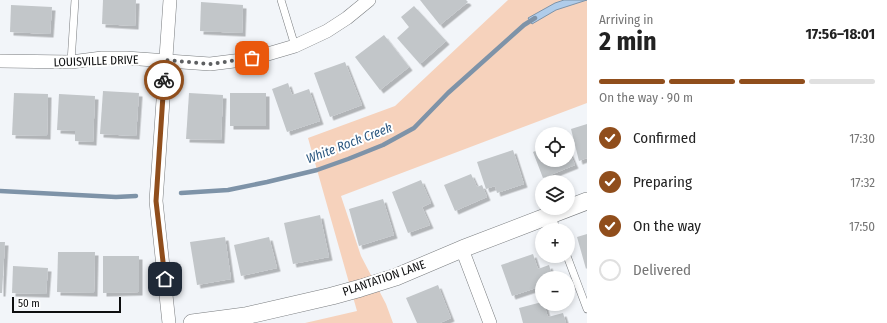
<!DOCTYPE html>
<meta charset="utf-8">
<style>
body{margin:0;font-family:"Fira Sans Condensed",sans-serif;background:#f6f6f6;color:#222;height:100vh;display:flex;flex-direction:column;font-size:15px;white-space:nowrap}
*{box-sizing:border-box;margin:0}
p{font-size:13px;color:#767676}
.icon{flex:none;width:22px;height:22px;fill:none;stroke:currentColor;stroke-width:2;stroke-linecap:round;stroke-linejoin:round}
.map{position:relative;flex:1;overflow:hidden}
.side{display:flex;flex-direction:column;background:#fff;width:300px}
.side>*{flex:none}
.fabs{position:absolute;left:535px;top:127px;display:grid;gap:8px}
.fabs a{display:grid;place-items:center;width:40px;height:40px;border-radius:50%;background:#fff;box-shadow:0 2px 6px #0003;font-size:20px}
.scale{position:absolute;left:12px;bottom:10px;width:109px;box-sizing:border-box;padding-left:4px;border:2px solid #0d0e0f;border-top:0;font-size:11px;line-height:14px;white-space:nowrap;color:#0d0e0f;-webkit-text-stroke:3px #fff;paint-order:stroke}
.pin{position:absolute;display:grid;place-items:center;width:34px;height:34px;color:#fff;margin:-17px;border-radius:8px;box-shadow:0 2px 6px #0006}
.courier{position:absolute;display:grid;place-items:center;width:40px;height:40px;margin:-20px;border:3px solid #904e1c;border-radius:50%;background:#fff;color:#222;box-shadow:0 1px 5px #0007}
.head em{font-style:normal;font-weight:700}
.head div{display:flex;flex-direction:column-reverse}
.head{display:flex;align-items:center;justify-content:space-between;height:68px;padding:0 12px}
h1{font-size:26px;font-weight:700;line-height:30px}
.bar{display:grid;grid-template-columns:repeat(4,1fr);gap:6px 4px;align-content:center;height:48px;padding:0 12px}
.bar i{height:5px;border-radius:3px;background:#e0e0e0}
.bar .on{background:#904e1c}
.bar p{grid-column:span 4}
ol{padding:0 12px;list-style:none}
li{display:flex;align-items:center;gap:12px;height:44px}
li p{margin-inline-start:auto}
li .icon{padding:4px;border-radius:50%;background:#904e1c;color:#fff;stroke-width:4}
li:last-child{color:#767676}
li i{width:22px;height:22px;border:2px solid #e0e0e0;border-radius:50%}
main{display:flex;flex:1;min-height:0}
.map>svg:first-child{display:block}
.green{fill:#f6d2bc}
.water{fill:#afccea;stroke:#7e93a8}
.lines{fill:none;stroke-linecap:round;stroke-linejoin:round}
.stream{stroke:#7e93a8;stroke-width:4.5}
.building{fill:#c2c6c9;filter:url(#shadow)}
.service-casing{stroke:#797c7f;stroke-width:8}
.minor-casing{stroke:#797c7f;stroke-width:14}
.tertiary-casing{stroke:#797c7f;stroke-width:18}
.service{stroke:#fff;stroke-width:7}
.minor{stroke:#fff;stroke-width:13}
.tertiary{stroke:#fff;stroke-width:17}
.done{stroke:#5d5f61;stroke-width:4;stroke-dasharray:0 7.2}
.route{stroke:#904e1c;stroke-width:5}
.labels{text-anchor:middle;dominant-baseline:central;stroke-width:4;stroke-linejoin:round;paint-order:stroke}
.street-label{font-size:12px;fill:#0d0e0f;stroke:#fff}
.water-label{font-size:13px;font-style:italic;fill:#2e5981;stroke:#fff}
</style>
<main>
<div class="map">
<svg width="587" height="323" viewBox="0 0 587 323">
<defs>
<filter id="shadow"><feDropShadow dx="3.5" dy="3.5" stdDeviation="0" flood-color="#0004"/></filter>
</defs>
<rect width="100%" height="100%" fill="#f2f5f9"/>
<path class="green" d="M508 0H587V103L341 196 361 256 386 304 393 323H305L357 311 308 138 395 106Z"/>
<path class="water" d="M564 0H587L556 10 532 24 528 18 555 3Z"/>
<g class="lines">
<g class="stream">
<path d="M0 191 116 197 136 196"/>
<path d="M181 193 228 190 267 182 317 170 348 159 383 145 414 128 448 93 524 25 535 18"/>
</g>
</g>
<g class="building">
<path d="M103 0H136L135 26 102 24Z"/>
<path d="M420 0H466L468 2 440 25Z"/>
<path d="M201 2 243 5 242 33 200 31Z"/>
<path d="M11 5 52 7 50 34 10 32Z"/>
<path d="M414 6 446 41 420 64 397 38 409 27 401 17Z"/>
<path d="M384 35 409 67 380 90 355 57Z"/>
<path d="M345 62 362 105 330 117 314 73Z"/>
<path d="M288 83 292 95 309 89 320 121 287 132 272 89Z"/>
<path d="M103 91 139 93 136 136 100 134Z"/>
<path d="M14 93 48 94 47 136 12 135Z"/>
<path d="M189 93 223 95 221 140 186 139Z"/>
<rect x="230" y="93" width="36" height="33"/>
<path d="M59 94 95 96 93 142 75 141V131L57 130Z"/>
<path d="M587 124V158L579 161 571 129Z"/>
<path d="M542 148V160H568V149L575 165 543 178 533 152Z"/>
<path d="M513 150 524 184 497 193 495 186 486 189 477 162Z"/>
<path d="M471 174 477 187 482 185 487 197 455 211 444 185Z"/>
<path d="M421 180 431 203 422 207 430 225 408 233 392 192Z"/>
<path d="M383 199 394 235 359 246 349 209Z"/>
<path d="M320 215 329 257 293 264 284 223Z"/>
<path d="M587 234V268L586 269 577 237Z"/>
<path d="M225 237 231 279 197 285 190 242Z"/>
<path d="M269 237 277 268 241 276 234 245Z"/>
<path d="M0 242H5L2 293H0Z"/>
<path d="M58 252H95L94 293 57 292Z"/>
<path d="M533 254 538 269 549 265 553 278H542V286L512 296 501 265Z"/>
<path d="M103 256H139V292L103 293Z"/>
<path d="M13 266 48 268 46 294 12 293Z"/>
<path d="M438 285 451 318 440 323H417L406 298Z"/>
<path d="M542 302V304H544L548 317 563 313 566 323H523L519 308Z"/>
</g>
<g class="lines">
<g class="service-casing">
<g id="service">
<path d="M281 0 295 46"/>
<path d="M71 62 75 0"/>
<path d="M551 215 557 230"/>
<path d="M567 256 587 309"/>
</g>
</g>
<g class="minor-casing">
<g id="minor">
<path d="M0 61 71 62 102 58H126L210 64 242 60 261 56 295 46 327 31 347 18 369 0"/>
<path d="M462 249 490 323"/>
<path d="M169 323 156 201 170 0"/>
</g>
</g>
<g class="tertiary-casing">
<path id="tertiary" d="M192 323 245 316 332 296 361 288 396 277 462 249 587 201"/>
</g>
<use href="#service" class="service"/>
<use href="#minor" class="minor"/>
<use href="#tertiary" class="tertiary"/>
</g>
<g class="lines">
<path class="done" d="M164 80 166 60 210 64 252 58"/>
<path class="route" d="M164 80 156 201 165 279"/>
</g>
<g class="labels">
<g class="street-label">
<text transform="translate(96 61) rotate(-2)">LOUISVILLE DRIVE</text>
<text transform="translate(384 278) rotate(-19)">PLANTATION LANE</text>
</g>
<g class="water-label">
<text transform="translate(349 143) rotate(-21)">White Rock Creek</text>
</g>
</g>
</svg>
<div class="fabs">
<a><svg class="icon" aria-label="locate" viewBox="0 0 24 24"><circle cx="12" cy="12" r="6"/><path d="M12 2v4M12 18v4M2 12h4M18 12h4"/></svg></a>
<a><svg class="icon" aria-label="layers" viewBox="0 0 24 24"><path d="M12 4l9 5-9 5-9-5zM3 14l9 5 9-5"/></svg></a>
<a>+</a>
<a>−</a>
</div>
<div class="scale">50 m</div>
<div class="pin" style="left:252px;top:58px;background:#ea580c"><svg class="icon" aria-label="bag" viewBox="0 0 24 24"><path d="M5 8h14l-1 12H6zM9 8a3 3 0 0 1 6 0"/></svg></div>
<div class="pin" style="left:165px;top:279px;background:#1f2937"><svg class="icon" aria-label="home" viewBox="0 0 24 24"><path d="M3 11l9-7 9 7M6 9v11h12V9"/></svg></div>
<div class="courier" style="left:164px;top:80px"><svg class="icon" aria-label="bike" viewBox="0 0 24 24"><circle cx="6" cy="16" r="4"/><circle cx="18" cy="16" r="4"/><path d="M6 16l4-8h5l3 8M10 8l3 8H6M13 5h3"/></svg></div>
</div>
<section class="side">
<div class="head"><div><h1>2 min</h1><p>Arriving in</p></div><em>17:56–18:01</em></div>
<div class="bar"><i class="on"></i><i class="on"></i><i class="on"></i><i></i><p>On the way · 90 m</p></div>
<ol>
<li><svg class="icon" aria-label="check" viewBox="0 0 24 24"><path d="M5 12l5 5 9-10"/></svg>Confirmed<p>17:30</p></li>
<li><svg class="icon" aria-label="check" viewBox="0 0 24 24"><path d="M5 12l5 5 9-10"/></svg>Preparing<p>17:32</p></li>
<li><svg class="icon" aria-label="check" viewBox="0 0 24 24"><path d="M5 12l5 5 9-10"/></svg>On the way<p>17:50</p></li>
<li><i></i>Delivered</li>
</ol>
</section>
</main>
